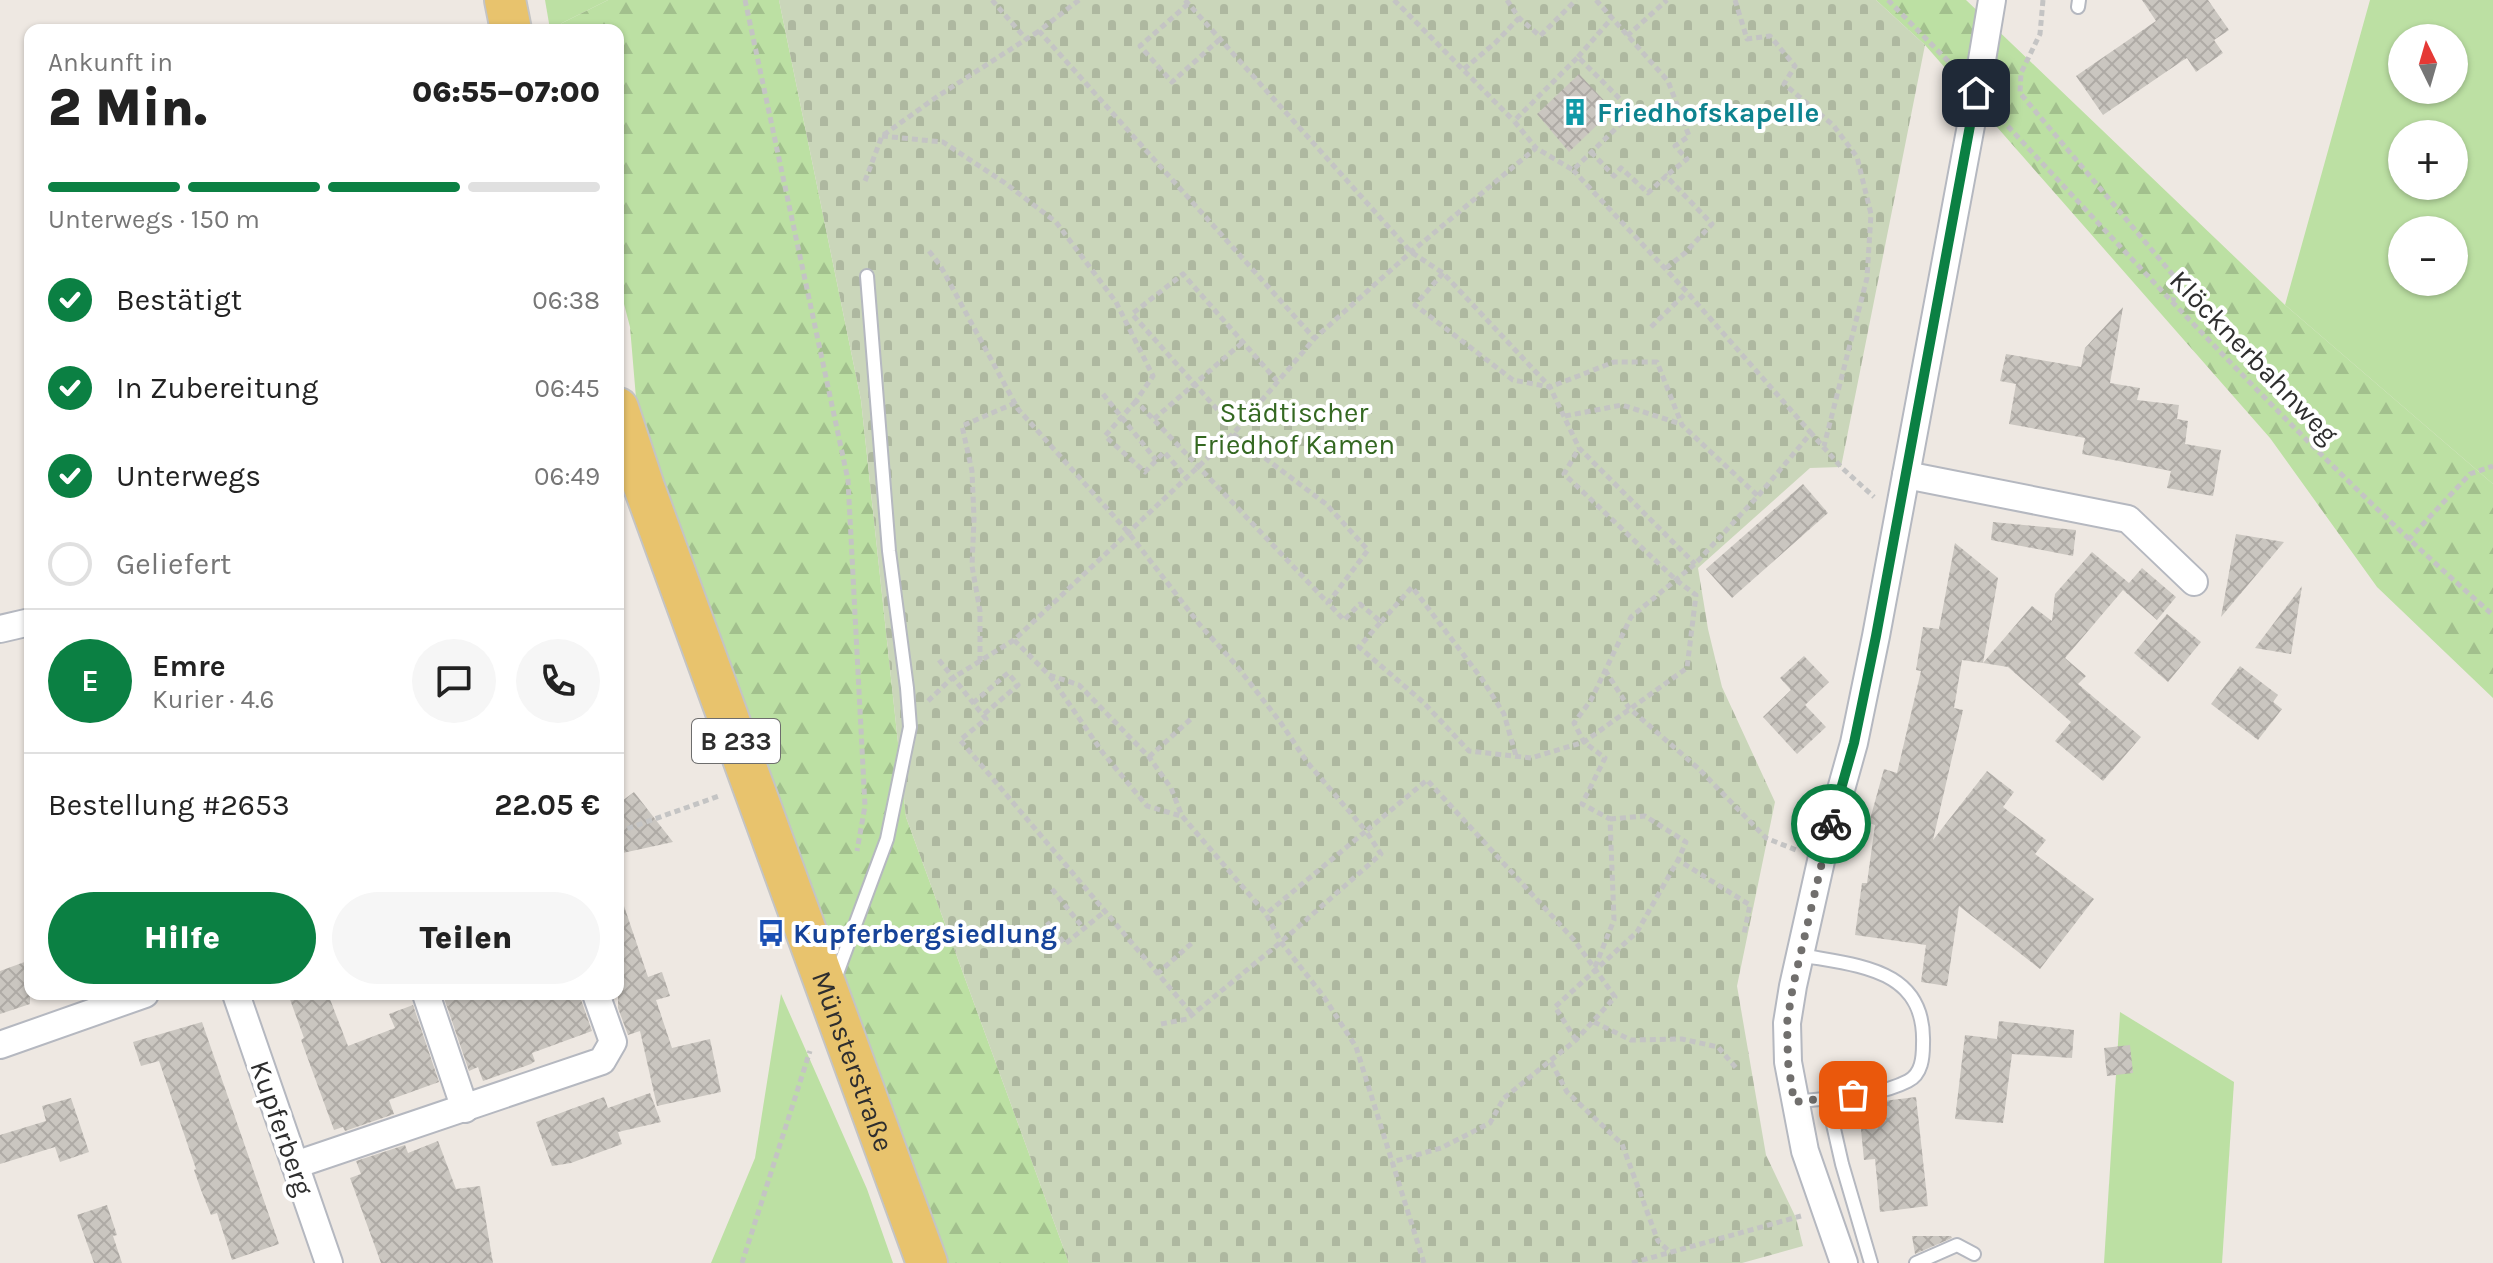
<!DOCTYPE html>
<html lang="de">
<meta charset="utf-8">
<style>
body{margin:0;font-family:Karla,sans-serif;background:#f6f6f6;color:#222;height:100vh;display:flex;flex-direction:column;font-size:30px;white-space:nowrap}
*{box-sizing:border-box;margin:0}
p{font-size:26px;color:#767676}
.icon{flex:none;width:44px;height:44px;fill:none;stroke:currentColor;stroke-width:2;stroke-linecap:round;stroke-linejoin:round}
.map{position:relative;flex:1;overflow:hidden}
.sheet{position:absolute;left:24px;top:24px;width:600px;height:976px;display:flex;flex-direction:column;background:#fff;border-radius:16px;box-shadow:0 2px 6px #0004}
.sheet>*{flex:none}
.needle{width:52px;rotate:355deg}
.controls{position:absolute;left:2388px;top:24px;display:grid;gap:16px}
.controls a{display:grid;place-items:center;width:80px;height:80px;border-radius:50%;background:#fff;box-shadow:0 2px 6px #0004;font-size:40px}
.pin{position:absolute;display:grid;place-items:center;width:68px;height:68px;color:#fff;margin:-34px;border-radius:16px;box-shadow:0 4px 12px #0006}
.courier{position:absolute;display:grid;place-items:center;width:80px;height:80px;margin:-40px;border:6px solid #0b8043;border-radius:50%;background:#fff;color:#222;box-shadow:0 2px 10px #0007}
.headline em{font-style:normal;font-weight:800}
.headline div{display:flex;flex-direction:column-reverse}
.headline{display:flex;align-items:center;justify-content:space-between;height:136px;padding:0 24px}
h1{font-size:52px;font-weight:800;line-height:60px}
.bar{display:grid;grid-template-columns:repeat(4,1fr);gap:12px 8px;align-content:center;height:96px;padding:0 24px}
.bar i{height:10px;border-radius:6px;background:#e0e0e0}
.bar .current{background:#0b8043}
.bar p{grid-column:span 4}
.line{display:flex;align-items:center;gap:20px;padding:0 24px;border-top:2px solid #e0e0e0}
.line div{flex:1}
.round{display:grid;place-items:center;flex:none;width:84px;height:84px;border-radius:42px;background:#f6f6f6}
ol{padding:0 24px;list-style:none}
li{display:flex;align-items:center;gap:24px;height:88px}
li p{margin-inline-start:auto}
li .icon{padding:8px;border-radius:50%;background:#0b8043;color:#fff;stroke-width:4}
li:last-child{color:#767676}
li i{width:44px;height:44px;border:4px solid #e0e0e0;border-radius:50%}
.action{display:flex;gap:16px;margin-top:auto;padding:16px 24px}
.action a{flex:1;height:92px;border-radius:48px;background:#0b8043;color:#fff;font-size:32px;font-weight:800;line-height:92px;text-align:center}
.action a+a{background:#f6f6f6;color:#222}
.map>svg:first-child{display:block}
.green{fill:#bce0a3;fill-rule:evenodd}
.forest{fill:url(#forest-firs)}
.cemetery{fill:url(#cemetery-stones)}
.building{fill:url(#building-cross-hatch)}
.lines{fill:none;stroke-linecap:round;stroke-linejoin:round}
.lane-casing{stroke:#b5b8c0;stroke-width:16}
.street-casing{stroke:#b5b8c0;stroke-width:30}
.primary-casing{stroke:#c4c4c4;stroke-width:44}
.path{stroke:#c4c4c4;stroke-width:5;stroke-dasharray:6 4;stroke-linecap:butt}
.lane{stroke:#fff;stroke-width:12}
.street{stroke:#fff;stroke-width:26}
.primary{stroke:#e8c36d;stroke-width:40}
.street-bridge-casing{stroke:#b5b8c0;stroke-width:30;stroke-linecap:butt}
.street-bridge{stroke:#fff;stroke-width:26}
.done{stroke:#716f6d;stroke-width:8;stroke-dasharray:0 14.4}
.route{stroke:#0b8043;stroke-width:10}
.labels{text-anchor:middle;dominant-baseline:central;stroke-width:8;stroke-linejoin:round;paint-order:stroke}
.shield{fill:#fff;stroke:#6d6d6d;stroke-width:2}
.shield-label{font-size:26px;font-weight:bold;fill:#2e2e2e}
.culture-label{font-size:28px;font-weight:bold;fill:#0d838f;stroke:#fff;text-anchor:start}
.street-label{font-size:28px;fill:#2e2e2e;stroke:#fff}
.park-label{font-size:28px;fill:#346821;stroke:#fff}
.transit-label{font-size:28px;font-weight:bold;fill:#164399;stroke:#fff;text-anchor:start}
</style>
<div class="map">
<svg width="2493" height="1263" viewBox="0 0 2493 1263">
<defs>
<pattern id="forest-firs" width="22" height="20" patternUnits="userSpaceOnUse" patternTransform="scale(2)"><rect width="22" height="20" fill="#bce0a3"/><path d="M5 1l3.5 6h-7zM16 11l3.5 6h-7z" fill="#a2c08d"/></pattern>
<pattern id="cemetery-stones" width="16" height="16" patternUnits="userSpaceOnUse" patternTransform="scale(2)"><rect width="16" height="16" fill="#cad6ba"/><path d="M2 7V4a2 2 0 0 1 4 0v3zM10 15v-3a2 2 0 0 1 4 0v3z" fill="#aeb8a0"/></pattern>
<pattern id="building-cross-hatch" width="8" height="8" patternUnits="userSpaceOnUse" patternTransform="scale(2)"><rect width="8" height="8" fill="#cac6c0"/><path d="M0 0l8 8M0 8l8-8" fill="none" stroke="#aeaaa5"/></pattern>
</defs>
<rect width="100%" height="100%" fill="#eee8e2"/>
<g class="green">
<path d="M545 0H608L550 29Z"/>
<path d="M2370 0H2493V484L2285 305ZM2402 38H2454V90H2402ZM2402 134H2454V186H2402ZM2402 230H2454V282H2402Z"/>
<path d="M781 994 867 1189 893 1263H711L755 1158Z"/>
<path d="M2120 1012 2234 1082 2222 1263H2104Z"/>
</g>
<g class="forest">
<path d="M608 0H779L861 400 906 817 1069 1263H941L642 469 630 327 618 281V30L550 29Z"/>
<path d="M1876 0H1966L2285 305 2493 484V698L2377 587 2270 438 1925 45Z"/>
</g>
<path class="cemetery" d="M779 0H1876L1925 45 1841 467 1810 468 1698 568 1708 629 1722 687 1775 802 1737 986 1766 1155 1796 1218 1803 1246 1742 1263H1069L906 817 861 400Z"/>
<g class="building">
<path d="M2142 0H2208L2229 30 2214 40 2223 53 2196 72 2187 58 2182 61 2103 115 2076 76 2156 21Z"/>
<path d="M1579 74 1613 110 1569 152 1537 114Z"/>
<path d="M2123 307 2110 383 2140 388 2137 400 2179 405 2177 419 2188 421 2185 444 2221 450 2213 496 2167 488 2171 471 2082 454 2085 438 2009 424 2016 384 2000 381 2006 354 2081 367 2085 348Z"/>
<path d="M1803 484 1828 513 1732 598 1706 569Z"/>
<path d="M1993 522 2076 530 2073 556 1991 540Z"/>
<path d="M2236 534 2284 542 2221 617Z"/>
<path d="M1955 543 1998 578 1983 663 1962 660 1954 708 1963 710 1933 840 1987 771 2014 792 2003 807 2046 840 2035 854 2094 899 2040 969 1959 906 1947 986 1921 982 1926 945 1855 935 1862 883H1867L1875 825 1869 823 1884 769 1897 773 1921 671 1916 670 1923 627 1939 629Z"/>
<path d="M2092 552 2129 583 2142 568 2176 597 2157 620 2123 590 2065 658 2086 676 2078 684 2141 737 2103 781 2055 741 2071 722 2008 667 1983 663 2032 606 2052 621 2055 594Z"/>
<path d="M2302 586 2291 654 2255 648Z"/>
<path d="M2167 614 2201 642 2168 682 2134 653Z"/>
<path d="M1804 656 1829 682 1805 705 1826 727 1797 754 1763 717 1791 690 1780 678Z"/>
<path d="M2240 666 2278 695 2273 702 2282 709 2258 740 2211 704Z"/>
<path d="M634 792 673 842 618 854V804Z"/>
<path d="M624 906 648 977 662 972 670 996 656 1000 672 1048 710 1039 721 1092 657 1106 640 1031 628 1035 618 1008V907Z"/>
<path d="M30 960V1004L0 1014V971Z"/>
<path d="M288 994H328L348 1046 395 1028 389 1014 413 1005 439 1082 389 1100 394 1114 345 1131 343 1127 334 1130 301 1040 304 1038Z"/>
<path d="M579 994 592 1031 532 1053 535 1061 531 1064 483 1081 478 1067 469 1071 443 995Z"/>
<path d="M1999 1021 2074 1030 2072 1058 2012 1054 2003 1123 1955 1119 1965 1035 1997 1039Z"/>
<path d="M202 1022 279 1244 232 1260 217 1213 211 1215 201 1190 194 1170 196 1169 159 1061 141 1066 133 1042Z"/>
<path d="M2130 1045 2133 1073 2107 1076 2104 1048Z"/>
<path d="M650 1093 661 1122 618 1132 622 1144 571 1163 552 1166 536 1122 604 1097 608 1108Z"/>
<path d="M1916 1097 1928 1206 1880 1212 1875 1159 1864 1160 1860 1119 1869 1118 1867 1103Z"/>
<path d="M71 1098 89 1152 60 1162 55 1147 0 1164V1135L46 1121 42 1106Z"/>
<path d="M438 1141 456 1189 480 1186 493 1263H381L350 1178 361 1174 356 1161 405 1145 408 1153Z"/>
<path d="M107 1205 117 1235 113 1236 122 1263H94L77 1215Z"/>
<path d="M1912 1236H1951L1952 1238 1915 1254Z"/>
</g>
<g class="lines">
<g class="lane-casing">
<g id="lane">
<path d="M2078 7 2079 0"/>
<path d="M835 979 887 839 910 727 907 688 889 551 867 276"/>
<path d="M1827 1098 1842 1164 1871 1263"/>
<path d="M1794 1102C1830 1097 1875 1098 1908 1081 1922 1074 1923 1057 1923 1044 1926 968 1858 966 1800 955"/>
<path d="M1916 1263 1957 1245 1974 1254"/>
</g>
</g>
<g class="street-casing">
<g id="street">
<path d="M1981 66 1992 0"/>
<path d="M1906 475 2128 519 2194 582"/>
<path d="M0 629 30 622"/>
<path d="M236 994 329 1263"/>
<path d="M426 994 465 1109"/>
<path d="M0 1045 145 994"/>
<path d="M295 1165 602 1061 613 1042 596 994"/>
<path d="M1844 1263 1805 1151 1788 1062 1787 1023 1793 986 1821 861 1854 743 1876 636 1972 120"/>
</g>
</g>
<g class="primary-casing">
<g id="primary">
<path d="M505 0 511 30"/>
<path id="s1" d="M618 408 644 487 927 1263"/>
</g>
</g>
<g class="path">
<path d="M745 0 848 480 865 806 857 851"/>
<path d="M992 0 1026 39"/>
<path d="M1079 0 1039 31 1314 338"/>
<path d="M1185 0 1411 252 1443 273 1550 387 1579 448 1695 564"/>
<path d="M1394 0 1514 121"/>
<path d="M1507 0 1519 18 1540 36 1576 0"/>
<path d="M1596 0 1668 81 1689 136 1675 146 1687 159 1666 176"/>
<path d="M1735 0 1747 39 1770 36 1795 66 1784 84 1833 125 1857 157 1871 214 1867 278 1824 446"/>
<path d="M1888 0 1951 64"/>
<path d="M2043 0 2040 34 2021 73 2020 93 2178 281 2173 301"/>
<path d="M1188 4 1140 46 1172 82 1219 40"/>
<path d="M1627 36 1667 0"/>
<path d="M1578 57 1611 19"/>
<path d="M1464 69 1495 43 1519 18"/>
<path d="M2001 119C2160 289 2317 461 2493 615"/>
<path d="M882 136 943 142 1005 183 1056 222 1116 302 1153 376 1136 401 1328 603"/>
<path d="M1591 152 1614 176 1621 168 1648 193 1666 176 1712 224 1685 253 1665 269"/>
<path d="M1573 170 1687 292 1811 433"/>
<path d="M865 181 882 136 938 96 1039 31"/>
<path d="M929 251 940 265 1018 409 1128 532 1200 625 1236 665 1281 723 1307 762 1366 831 1266 914"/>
<path d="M1443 273 1415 305 1513 380 1550 387 1614 362H1657L1682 425 1758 496"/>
<path d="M1651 327 1687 292"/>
<path d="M1103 394 1156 460"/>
<path d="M1136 401 1105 436 1145 472 1164 452 1187 478"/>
<path d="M1565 416 1622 405 1681 424"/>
<path d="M1224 417 1132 314 1183 274 1277 381"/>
<path d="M1154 419 1243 342"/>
<path d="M1233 434 1326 504 1368 550 1328 603 1344 620 1360 604 1381 622 1359 647 1423 702 1469 751 1531 758 1584 742 1687 668 1696 595 1676 580 1564 474 1579 448"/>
<path d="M2408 540 2470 474 2493 466"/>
<path d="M1381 622 1412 587 1482 679 1504 714 1516 756"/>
<path d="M1014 640 1049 675 1079 685 1149 757 1171 788 1182 816 1266 914 1281 942 1324 997 1356 1047 1424 1263"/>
<path d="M939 660 986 719 960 740 1192 1014"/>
<path d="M980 662V611L972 566 974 519 972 471 962 426 1015 403"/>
<path d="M1605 670 1629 708 1699 769 1766 838 1796 850"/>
<path d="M1050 676 1103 753 1147 806 1181 816"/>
<path d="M928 701 951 679 1014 640 1233 434 1315 338 1411 252 1536 148 1573 170 1633 112 1578 57 1514 121 1536 148"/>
<path d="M973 703 1008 673 1018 685 983 715"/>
<path d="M1149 757 1193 717"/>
<path d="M1610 819 1645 816 1686 842 1678 860"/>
<path d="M618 832 719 796"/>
<path d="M1052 889 1084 929"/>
<path d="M1047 922 1065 944 1104 912"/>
<path d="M1595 967 1614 920 1610 819 1582 804 1605 758 1584 742 1574 723 1591 700 1631 617 1695 564 1758 496 1811 433 1841 467 1874 497"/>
<path d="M1157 974 1192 943"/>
<path d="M1594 1022 1631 1040 1682 1039 1718 1047 1738 1070"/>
<path d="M1161 1024 1187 1019 1281 942 1381 854 1366 831 1427 780 1575 941 1615 997 1576 1040 1504 1098 1490 1123 1441 1148 1392 1162"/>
<path d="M1576 1040 1555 1007 1637 932 1678 860 1750 905 1744 934"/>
<path d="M1551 1062 1567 1092 1622 1144 1658 1241 1671 1253"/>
<path d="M742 1263 810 1051"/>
<path d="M1632 1263 1801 1216"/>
</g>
<use href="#lane" class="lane"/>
<use href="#street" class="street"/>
<use href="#primary" class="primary"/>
<g class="street-bridge-casing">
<path id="street-bridge" d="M1972 120 1981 66"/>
</g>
<use href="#street-bridge" class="street-bridge"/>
</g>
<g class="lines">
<path class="done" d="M1831 824 1793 986 1787 1023 1788 1062 1794 1102 1853 1095"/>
<path class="route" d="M1831 824 1854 743 1876 636 1976 93"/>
</g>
<defs>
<g id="building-bare" transform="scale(2.16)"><path d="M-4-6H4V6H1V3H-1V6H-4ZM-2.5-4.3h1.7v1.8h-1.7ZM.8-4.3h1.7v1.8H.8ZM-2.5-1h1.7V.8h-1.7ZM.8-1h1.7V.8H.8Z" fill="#0f9aa8" stroke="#fff" stroke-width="2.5" paint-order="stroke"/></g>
<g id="bus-bare" transform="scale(2.16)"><path d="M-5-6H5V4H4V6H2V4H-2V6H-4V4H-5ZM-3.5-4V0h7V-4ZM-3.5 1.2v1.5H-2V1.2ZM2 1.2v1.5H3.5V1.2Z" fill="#1a4fb4" stroke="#fff" stroke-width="2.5" paint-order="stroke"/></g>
</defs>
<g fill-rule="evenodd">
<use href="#building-bare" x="1575" y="112"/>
<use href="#bus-bare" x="771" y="933"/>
</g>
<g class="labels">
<rect class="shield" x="692" y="719" width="88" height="44" rx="6"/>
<g class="shield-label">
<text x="736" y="741">B 233</text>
</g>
<g class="culture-label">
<text x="1597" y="112">Friedhofskapelle</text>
</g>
<g class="street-label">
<text transform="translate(2254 357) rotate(46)">Klöcknerbahnweg</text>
<text stroke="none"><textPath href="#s1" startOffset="694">Münsterstraße</textPath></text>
<text transform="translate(282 1128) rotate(71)">Kupferberg</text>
</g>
<g class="park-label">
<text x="1294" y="412">Städtischer<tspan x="1294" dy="32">Friedhof Kamen</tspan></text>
</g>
<g class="transit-label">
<text x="793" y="933">Kupferbergsiedlung</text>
</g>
</g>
</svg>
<div class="controls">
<a><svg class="needle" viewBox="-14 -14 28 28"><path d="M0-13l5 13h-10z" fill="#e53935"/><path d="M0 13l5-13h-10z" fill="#767676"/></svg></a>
<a>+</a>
<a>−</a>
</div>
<div class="pin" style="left:1853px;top:1095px;background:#ea580c"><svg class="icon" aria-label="bag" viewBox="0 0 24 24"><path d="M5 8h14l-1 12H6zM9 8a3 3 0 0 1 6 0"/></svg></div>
<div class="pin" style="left:1976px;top:93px;background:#1f2937"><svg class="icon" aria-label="home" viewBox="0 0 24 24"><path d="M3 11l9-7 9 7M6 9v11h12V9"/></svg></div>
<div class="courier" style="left:1831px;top:824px"><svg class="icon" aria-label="bike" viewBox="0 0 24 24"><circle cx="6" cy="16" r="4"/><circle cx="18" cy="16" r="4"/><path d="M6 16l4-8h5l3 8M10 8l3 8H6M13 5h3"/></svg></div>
<section class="sheet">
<div class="headline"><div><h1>2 Min.</h1><p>Ankunft in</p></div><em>06:55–07:00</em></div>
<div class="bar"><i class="current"></i><i class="current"></i><i class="current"></i><i></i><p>Unterwegs · 150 m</p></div>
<ol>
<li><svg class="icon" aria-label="check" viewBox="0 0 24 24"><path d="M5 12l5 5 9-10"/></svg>Bestätigt<p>06:38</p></li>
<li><svg class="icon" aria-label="check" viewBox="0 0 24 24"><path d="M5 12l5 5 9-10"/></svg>In Zubereitung<p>06:45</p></li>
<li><svg class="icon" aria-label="check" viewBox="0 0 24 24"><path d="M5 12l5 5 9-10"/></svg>Unterwegs<p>06:49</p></li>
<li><i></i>Geliefert</li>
</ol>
<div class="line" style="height:144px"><b class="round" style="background:#0b8043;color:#fff">E</b><div><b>Emre</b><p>Kurier · 4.6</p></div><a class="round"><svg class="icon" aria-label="chat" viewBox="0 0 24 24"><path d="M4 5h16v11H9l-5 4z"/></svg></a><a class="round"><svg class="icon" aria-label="phone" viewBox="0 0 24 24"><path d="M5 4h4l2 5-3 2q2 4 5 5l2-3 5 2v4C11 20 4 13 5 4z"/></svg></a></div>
<div class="line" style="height:104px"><div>Bestellung #2653</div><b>22.05 €</b></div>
<div class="action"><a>Hilfe</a><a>Teilen</a></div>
</section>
</div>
